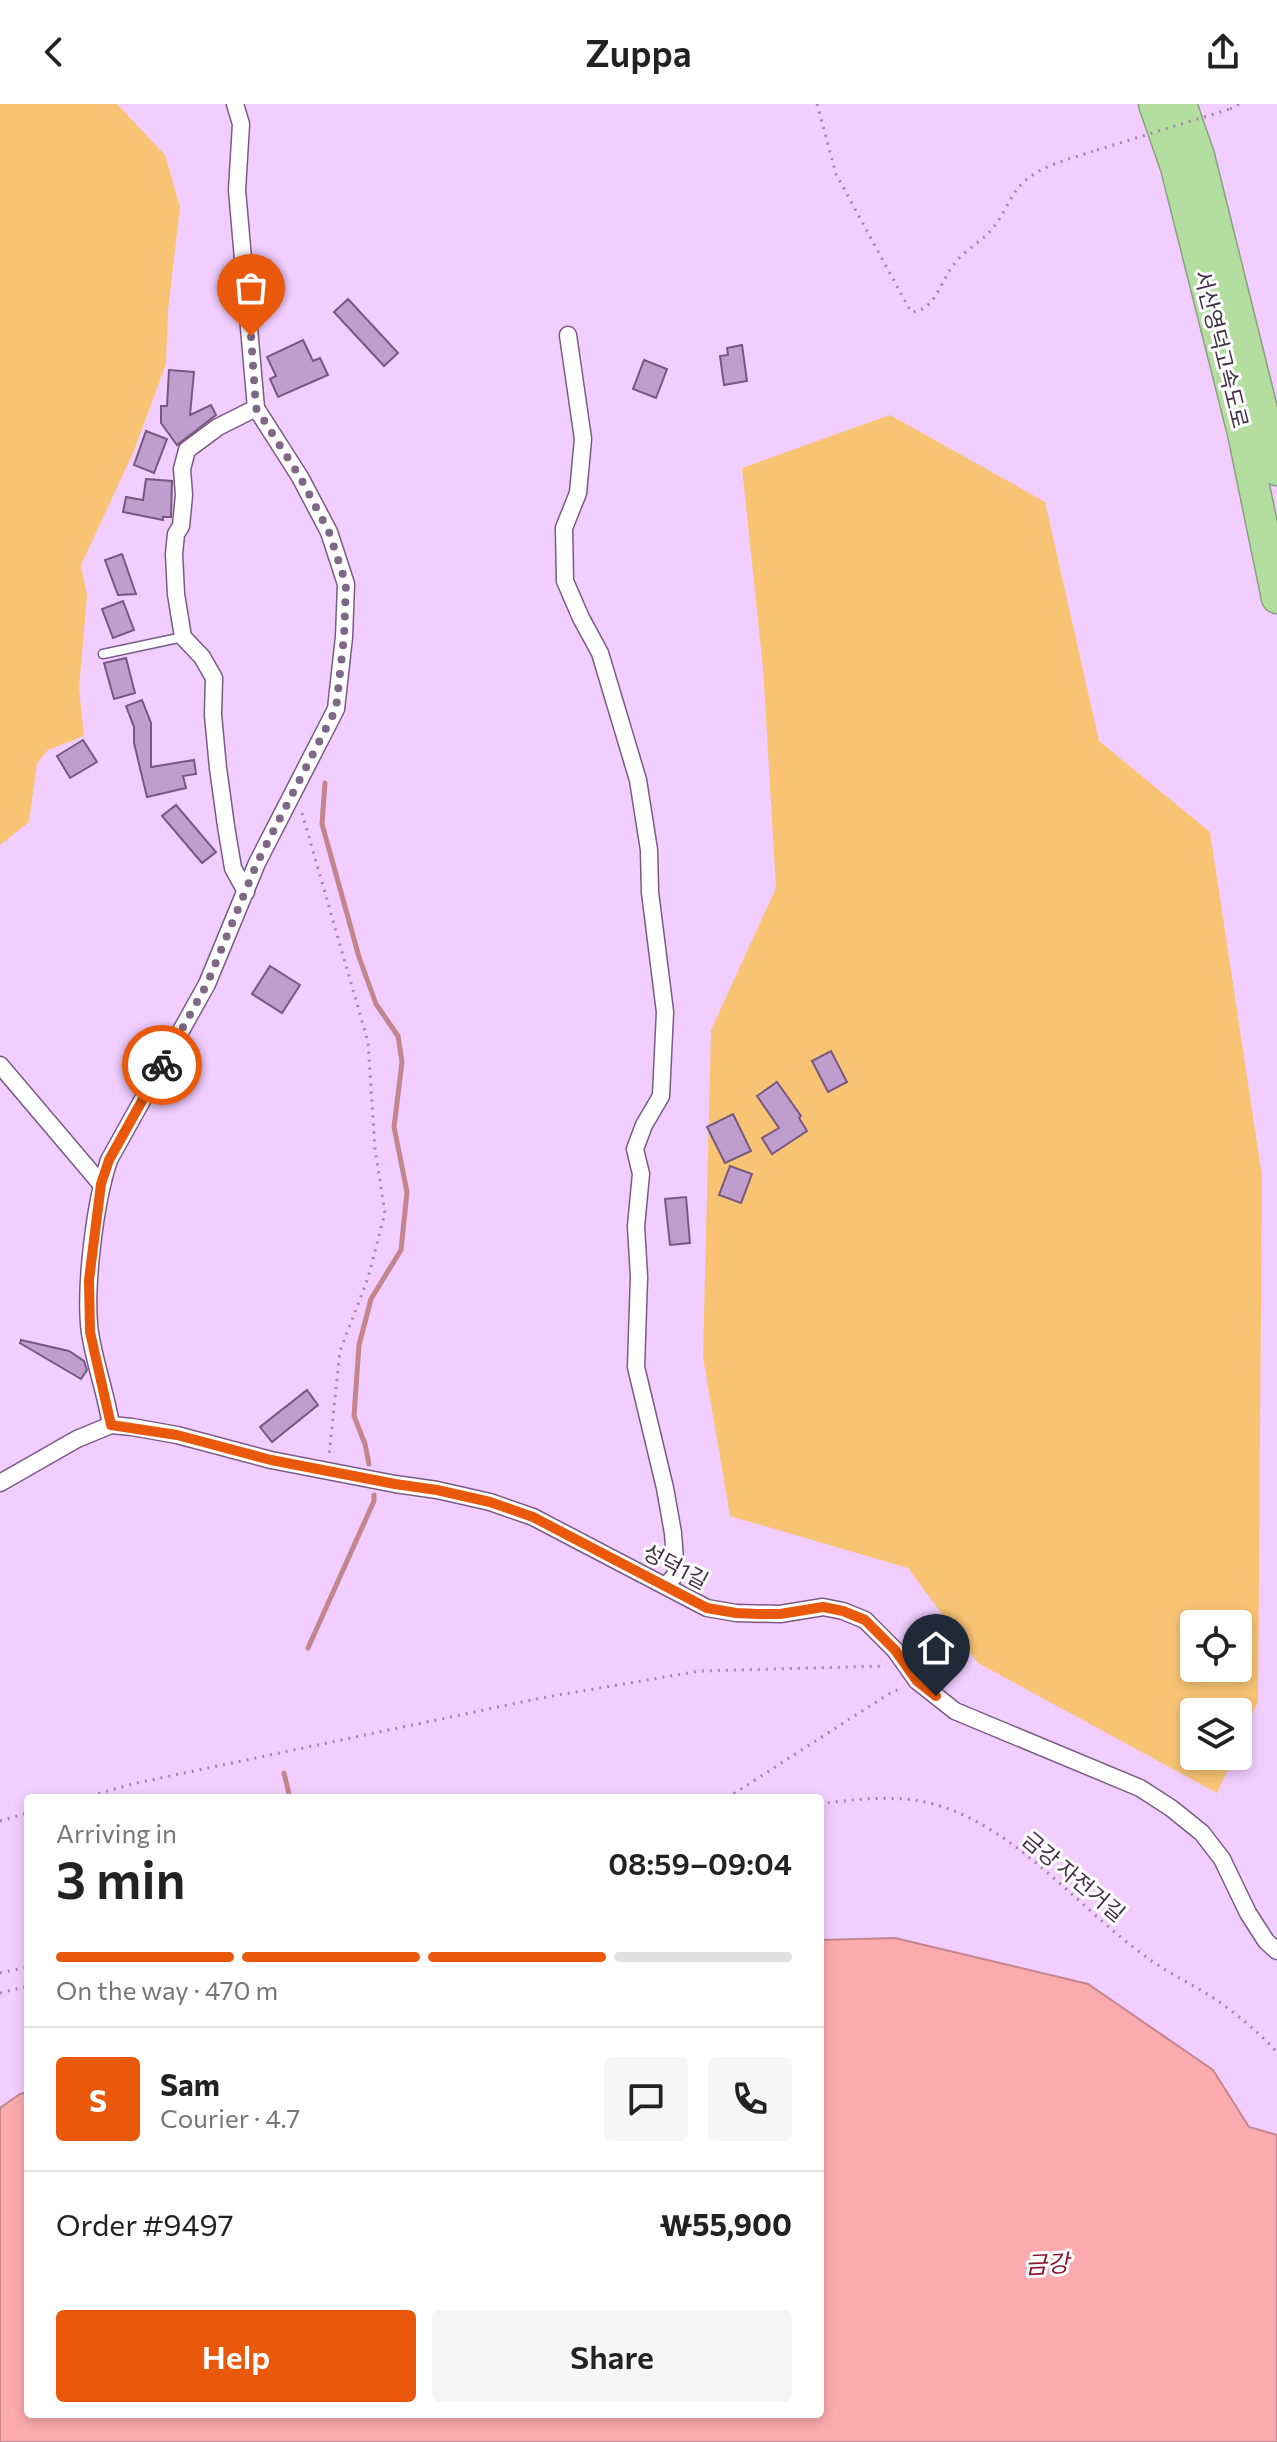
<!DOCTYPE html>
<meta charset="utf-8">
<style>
body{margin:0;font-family:Commissioner,"Noto Sans KR",sans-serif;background:#f6f6f6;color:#222;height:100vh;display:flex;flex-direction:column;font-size:30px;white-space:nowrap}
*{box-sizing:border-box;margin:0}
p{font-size:26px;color:#767676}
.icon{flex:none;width:44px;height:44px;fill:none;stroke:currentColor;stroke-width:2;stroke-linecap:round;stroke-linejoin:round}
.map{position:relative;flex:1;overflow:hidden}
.details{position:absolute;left:24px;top:1690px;width:800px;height:624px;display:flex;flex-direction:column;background:#fff;border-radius:8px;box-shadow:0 4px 12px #0003}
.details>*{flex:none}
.buttons{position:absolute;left:1180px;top:1506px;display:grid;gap:16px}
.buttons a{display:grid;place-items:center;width:72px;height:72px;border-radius:8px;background:#fff;box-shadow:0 4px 12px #0003;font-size:40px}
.pin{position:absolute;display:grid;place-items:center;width:68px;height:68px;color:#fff;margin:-82px -34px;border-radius:50% 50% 50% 0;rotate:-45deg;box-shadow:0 0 8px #0007}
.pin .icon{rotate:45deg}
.courier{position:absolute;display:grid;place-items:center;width:80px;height:80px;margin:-40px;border:6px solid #ea580c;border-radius:50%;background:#fff;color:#222;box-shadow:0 2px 10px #0007}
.head em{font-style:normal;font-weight:600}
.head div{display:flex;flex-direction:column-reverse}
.head{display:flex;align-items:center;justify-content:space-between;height:136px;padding:0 32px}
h1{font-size:52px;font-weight:600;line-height:60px}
.bar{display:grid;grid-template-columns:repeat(4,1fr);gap:12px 8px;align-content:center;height:96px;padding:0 32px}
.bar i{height:10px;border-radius:6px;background:#e0e0e0}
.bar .selected{background:#ea580c}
.bar p{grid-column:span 4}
.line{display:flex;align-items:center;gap:20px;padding:0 32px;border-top:2px solid #e0e0e0}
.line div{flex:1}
.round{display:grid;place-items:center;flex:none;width:84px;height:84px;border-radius:8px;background:#f6f6f6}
.button{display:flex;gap:16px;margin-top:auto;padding:16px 32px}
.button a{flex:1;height:92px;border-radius:8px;background:#ea580c;color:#fff;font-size:32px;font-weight:600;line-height:92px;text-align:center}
.button a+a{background:#f6f6f6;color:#222}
header{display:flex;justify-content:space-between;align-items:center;height:104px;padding:0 32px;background:#fff;font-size:36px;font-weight:600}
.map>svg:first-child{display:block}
.green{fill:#f8c373;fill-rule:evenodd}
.water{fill:#fbaaad;stroke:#c3868e;stroke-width:2}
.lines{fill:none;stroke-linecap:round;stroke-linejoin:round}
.stream{stroke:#c3868e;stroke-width:5}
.building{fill:#bf9ecd;stroke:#775883;stroke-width:2}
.service-casing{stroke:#7a5b86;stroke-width:11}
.minor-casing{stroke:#7a5b86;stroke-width:19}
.motorway-casing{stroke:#8aa180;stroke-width:33}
.path{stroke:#9f86aa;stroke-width:3;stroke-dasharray:2 6;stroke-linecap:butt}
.service{stroke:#fff;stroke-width:8}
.minor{stroke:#fff;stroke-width:16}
.motorway{stroke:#b3dea0;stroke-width:30}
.path-bridge{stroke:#9f86aa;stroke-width:3;stroke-dasharray:2 6;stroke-linecap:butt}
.done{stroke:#7d6886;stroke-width:8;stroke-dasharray:0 14.4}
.route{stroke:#ea580c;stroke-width:10}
.labels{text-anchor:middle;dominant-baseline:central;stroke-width:6;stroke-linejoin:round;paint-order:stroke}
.street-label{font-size:22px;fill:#3f3145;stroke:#fefefe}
.water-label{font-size:24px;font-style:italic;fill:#8b142e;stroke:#fefefe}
</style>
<header><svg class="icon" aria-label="back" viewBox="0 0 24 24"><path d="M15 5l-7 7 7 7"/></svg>Zuppa<svg class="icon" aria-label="share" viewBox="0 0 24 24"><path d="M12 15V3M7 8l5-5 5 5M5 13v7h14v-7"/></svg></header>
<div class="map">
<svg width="1277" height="2338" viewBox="0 0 1277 2338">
<rect width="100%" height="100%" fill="#f1ceff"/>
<g class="green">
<path d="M0 0H117L165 51 180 103 168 206 166 260 133 349 81 461 87 492 79 585 84 632 48 646 37 659 29 718 0 741Z"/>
<path d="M890 311 1045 398 1099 637 1210 728 1262 1072 1258 1597 1238 1642V1608H1194V1652H1234L1217 1689 978 1559 908 1464 730 1412 703 1253 711 926 776 784 763 564 742 364ZM1194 1520H1238V1564H1194Z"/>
</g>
<path class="water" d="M895 1834 1088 1880 1213 1966 1249 2023 1277 2031V2338H0V2004L20 1990 28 1988V2310H820V1836Z"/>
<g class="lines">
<g class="stream">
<path d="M325 679 322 720 359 853 376 900 398 932 402 958 394 1023 407 1088 401 1146 371 1195 359 1241 354 1312 365 1340 369 1360"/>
<path d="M308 1544 374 1397V1391"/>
<path d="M284 1669 290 1694"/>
</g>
</g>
<g class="building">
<path d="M348 195 398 249 384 262 334 208Z"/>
<path d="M303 236 313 257 320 254 328 271 278 293 270 275 276 272 267 253Z"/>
<path d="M742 241 747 277 724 281 720 252 728 251 727 244Z"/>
<path d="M644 256 667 265 656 294 633 285Z"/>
<path d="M169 266 194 268 190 311 211 301 216 311 177 341 161 319V302H167Z"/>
<path d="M146 327 167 335 154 369 134 361Z"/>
<path d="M146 375 172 377 171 413H163V416L123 408 126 393 143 396Z"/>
<path d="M122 450 136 490 118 491 105 456Z"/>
<path d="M123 497 134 526 113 534 102 505Z"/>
<path d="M126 554 135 589 114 595 104 559Z"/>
<path d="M142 596 151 619V663L194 656 196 670 183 672 186 684 147 693 134 639V623L126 602Z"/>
<path d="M83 636 97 658 70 674 57 652Z"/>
<path d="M176 701 216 748 202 759 162 712Z"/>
<path d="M270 862 300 881 282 909 252 890Z"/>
<path d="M831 947 847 978 828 988 812 957Z"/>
<path d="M777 978 801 1012 799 1014 807 1027 772 1050 762 1034 779 1024 757 992Z"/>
<path d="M733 1010 751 1047 725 1059 707 1023Z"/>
<path d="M730 1062 752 1070 741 1099 719 1091Z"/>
<path d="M686 1093 690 1139 670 1141 665 1095Z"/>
<path d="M21 1236 69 1247 84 1257 87 1266 81 1275 20 1239Z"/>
<path d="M307 1286 318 1301 272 1338 260 1323Z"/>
</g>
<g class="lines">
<g class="service-casing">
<path id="service" d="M103 550 183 533"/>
</g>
<g class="minor-casing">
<g id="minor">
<path d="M568 231 583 335 578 389 564 424 565 477 581 514 600 549 638 676 649 746 650 788 665 908 661 992 644 1021 635 1045 641 1070 636 1122 639 1173 636 1263 665 1384 673 1429 676 1470 666 1482"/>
<path d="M246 788 233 764 226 722 218 664 213 611 214 574 202 553 183 533 176 490 174 450 176 430 181 422 184 391 182 365 187 346 218 323 256 304"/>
<path d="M0 961 101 1080"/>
<path d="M111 1321C106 1290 95 1260 90 1229 84 1185 95 1098 109 1056L207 880 257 759 336 605 344 533 346 480 329 428 300 373 256 304 237 86 241 20 235 0"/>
<path d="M0 1379 77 1335 111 1321 132 1323 177 1331 271 1356 395 1380 437 1386 490 1398 533 1413 707 1504 736 1509 780 1510 823 1503 843 1507 865 1516 895 1546 917 1577 955 1607 1140 1684 1171 1704 1202 1729 1222 1755 1248 1809 1266 1837 1277 1847"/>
</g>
</g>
<g class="motorway-casing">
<g id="motorway">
<path d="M1154 0 1176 63 1243 329 1277 494"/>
<path d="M1181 0 1199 52 1277 366"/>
</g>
</g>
<g class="path">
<path d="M817 0 836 70 911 208C936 207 941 175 955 159 965 146 981 138 992 125 1002 114 1007 100 1015 88 1033 62 1068 56 1097 46"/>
<path d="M1230 5 1239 0"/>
<path d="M302 709 368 938 375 1045 385 1109 368 1174 340 1247 329 1351"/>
<path d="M83 1694 132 1680 541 1594 700 1567 886 1562"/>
<path d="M727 1694 887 1591 903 1583"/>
<path d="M820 1700C847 1696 877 1693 905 1695 1001 1703 1071 1799 1145 1852 1166 1868 1190 1879 1212 1893 1236 1909 1257 1927 1277 1948"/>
<path d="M0 1717 28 1709"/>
<path d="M0 1869 28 1863"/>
<path d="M0 1889 28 1882"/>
</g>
<use href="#service" class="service"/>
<use href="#minor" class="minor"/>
<use href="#motorway" class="motorway"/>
<path class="path-bridge" d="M1097 46 1230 5"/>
</g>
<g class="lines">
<path class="done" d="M162 961 207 880 257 759 336 605 344 533 346 480 329 428 300 373 256 304 251 232"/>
<path class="route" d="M162 961 109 1056 101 1080 89 1176 90 1228 111 1321 177 1331 271 1356 395 1380 437 1386 490 1398 533 1413 707 1504 736 1509 758 1510H780L823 1503 843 1507 865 1516 895 1546 917 1577 936 1592"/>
</g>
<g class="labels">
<g class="street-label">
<text transform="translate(1222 245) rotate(76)">서산영덕고속도로</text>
<text transform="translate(676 1462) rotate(28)">성덕1길</text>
<text transform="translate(1074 1772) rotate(40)">금강 자전거길</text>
</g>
<g class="water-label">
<text transform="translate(1047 2159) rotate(-3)">금강</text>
</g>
</g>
</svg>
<div class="buttons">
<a><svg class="icon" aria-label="locate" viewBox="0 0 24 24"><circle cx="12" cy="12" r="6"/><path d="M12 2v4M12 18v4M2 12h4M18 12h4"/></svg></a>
<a><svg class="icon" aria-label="layers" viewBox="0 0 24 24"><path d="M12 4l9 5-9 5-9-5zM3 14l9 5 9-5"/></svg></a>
</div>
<div class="pin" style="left:251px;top:232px;background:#ea580c"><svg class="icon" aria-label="bag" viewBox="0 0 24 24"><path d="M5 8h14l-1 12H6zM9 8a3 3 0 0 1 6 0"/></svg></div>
<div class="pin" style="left:936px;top:1592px;background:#1f2937"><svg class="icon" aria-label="home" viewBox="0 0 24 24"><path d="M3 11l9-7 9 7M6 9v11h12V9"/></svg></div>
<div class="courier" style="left:162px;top:961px"><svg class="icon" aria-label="bike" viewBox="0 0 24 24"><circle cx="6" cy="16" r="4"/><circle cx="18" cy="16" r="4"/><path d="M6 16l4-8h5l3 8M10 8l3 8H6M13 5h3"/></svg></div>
<section class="details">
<div class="head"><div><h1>3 min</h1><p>Arriving in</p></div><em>08:59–09:04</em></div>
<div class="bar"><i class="selected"></i><i class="selected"></i><i class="selected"></i><i></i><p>On the way · 470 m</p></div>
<div class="line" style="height:144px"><b class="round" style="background:#ea580c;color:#fff">S</b><div><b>Sam</b><p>Courier · 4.7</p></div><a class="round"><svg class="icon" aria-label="chat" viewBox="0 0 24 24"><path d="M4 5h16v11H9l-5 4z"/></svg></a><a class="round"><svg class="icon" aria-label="phone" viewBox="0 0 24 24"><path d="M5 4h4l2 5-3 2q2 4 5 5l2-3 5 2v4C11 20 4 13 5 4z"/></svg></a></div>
<div class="line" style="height:104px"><div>Order #9497</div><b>₩55,900</b></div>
<div class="button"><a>Help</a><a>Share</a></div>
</section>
</div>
